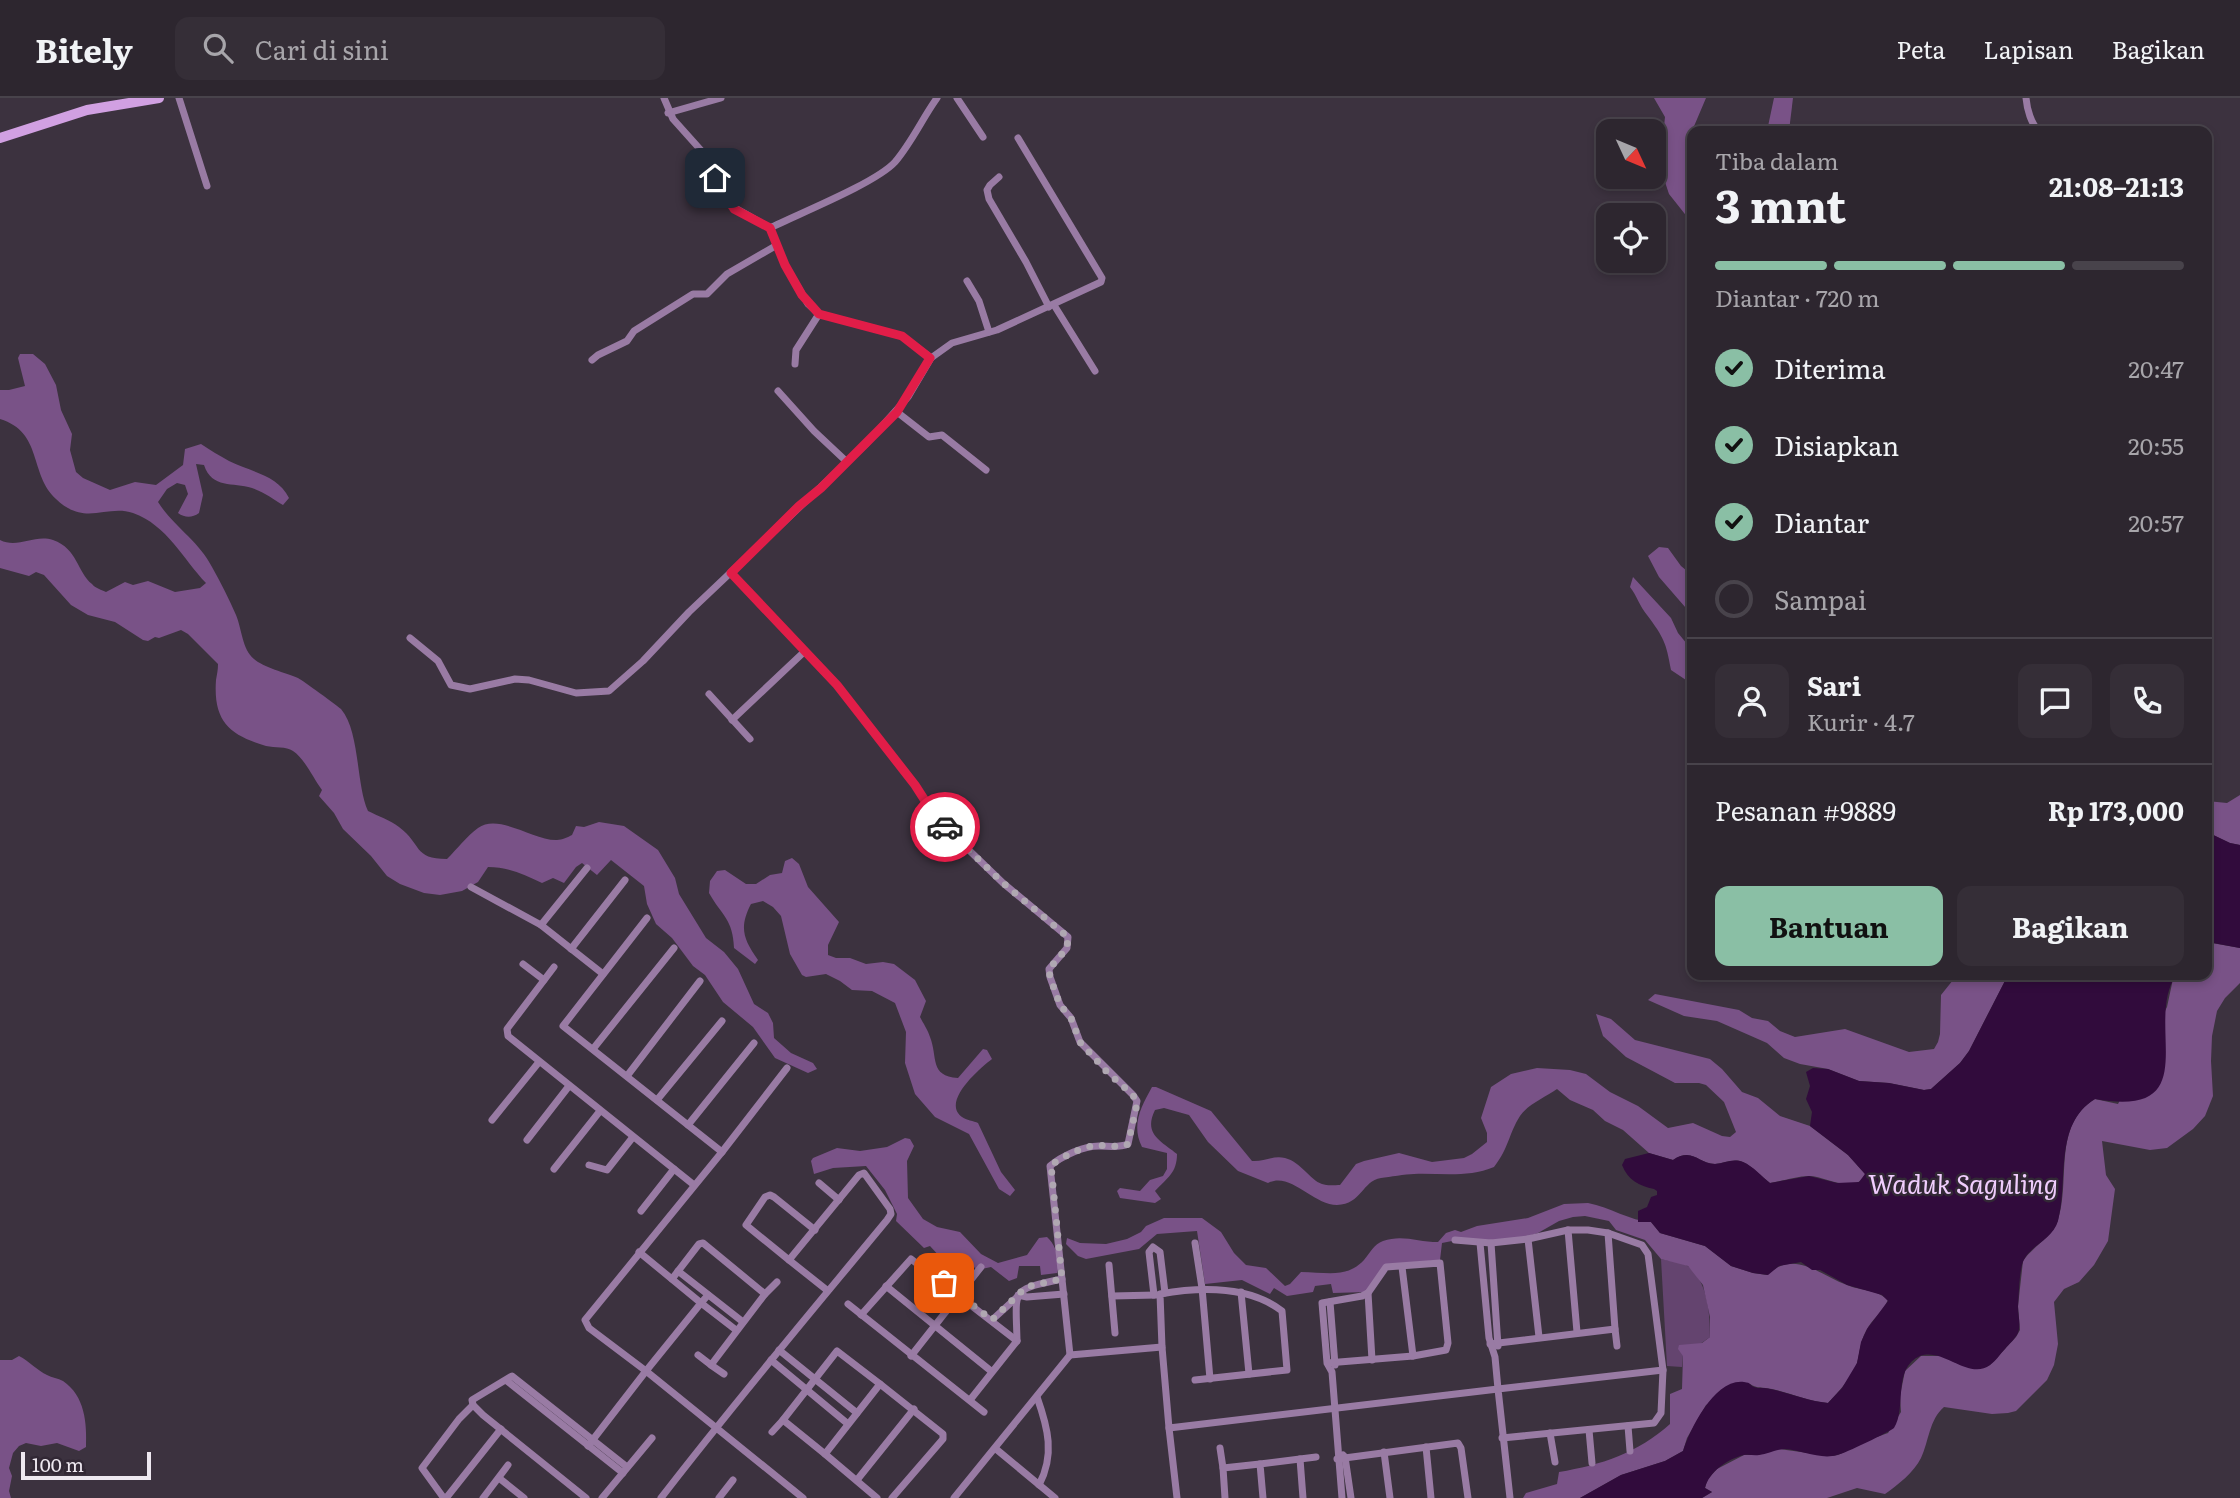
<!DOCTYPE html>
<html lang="id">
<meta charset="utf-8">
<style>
body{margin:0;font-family:Literata,serif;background:#352e37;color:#f1f3f6;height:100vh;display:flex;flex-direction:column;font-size:26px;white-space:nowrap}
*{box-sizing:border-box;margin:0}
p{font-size:23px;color:#a7a5aa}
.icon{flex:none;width:38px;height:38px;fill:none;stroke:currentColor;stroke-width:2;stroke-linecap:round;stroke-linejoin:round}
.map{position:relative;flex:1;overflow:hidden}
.panel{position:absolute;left:1687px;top:28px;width:525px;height:854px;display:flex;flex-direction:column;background:#2d262f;border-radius:14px;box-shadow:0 4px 10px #0003,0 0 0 2px #48434b}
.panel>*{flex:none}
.needle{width:46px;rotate:134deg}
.controls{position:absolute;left:1596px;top:21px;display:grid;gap:14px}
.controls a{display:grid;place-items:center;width:70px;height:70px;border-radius:14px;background:#2d262f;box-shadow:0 4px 10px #0003,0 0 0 2px #48434b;font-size:35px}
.scale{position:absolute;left:21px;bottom:18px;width:130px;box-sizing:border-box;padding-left:7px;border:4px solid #eee8f0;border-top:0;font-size:19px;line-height:24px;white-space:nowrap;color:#eee8f0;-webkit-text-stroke:5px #322835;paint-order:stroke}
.pin{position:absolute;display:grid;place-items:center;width:60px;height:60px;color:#fff;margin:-30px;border-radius:14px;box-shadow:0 4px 10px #0006}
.courier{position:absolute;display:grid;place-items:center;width:70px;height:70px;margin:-35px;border:5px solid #e11d48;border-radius:50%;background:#fff;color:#222;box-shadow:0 2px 9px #0007}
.overview em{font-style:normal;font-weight:700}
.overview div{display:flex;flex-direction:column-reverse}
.overview{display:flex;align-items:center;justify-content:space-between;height:119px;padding:0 28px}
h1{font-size:46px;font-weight:700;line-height:52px}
.bar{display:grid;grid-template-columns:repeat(4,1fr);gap:10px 7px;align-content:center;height:84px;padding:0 28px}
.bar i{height:9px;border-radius:5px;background:#48434b}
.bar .selected{background:#8abfa5}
.bar p{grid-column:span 4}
.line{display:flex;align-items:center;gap:18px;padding:0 28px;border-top:2px solid #48434b}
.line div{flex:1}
.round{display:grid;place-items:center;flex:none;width:74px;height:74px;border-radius:14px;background:#352e37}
ol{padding:0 28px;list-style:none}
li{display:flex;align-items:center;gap:21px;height:77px}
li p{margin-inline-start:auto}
li .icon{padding:7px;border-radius:50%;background:#8abfa5;color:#111;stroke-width:4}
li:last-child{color:#a7a5aa}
li i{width:38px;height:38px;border:4px solid #48434b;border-radius:50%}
.button{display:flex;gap:14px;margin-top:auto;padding:14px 28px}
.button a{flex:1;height:80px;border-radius:14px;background:#8abfa5;color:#111;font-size:28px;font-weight:700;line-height:80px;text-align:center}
.button a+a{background:#352e37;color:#f1f3f6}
header{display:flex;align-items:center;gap:42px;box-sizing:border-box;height:98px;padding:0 35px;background:#2d262f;border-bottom:2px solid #48434b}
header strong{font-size:33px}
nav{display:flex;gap:38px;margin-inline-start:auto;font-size:24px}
.search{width:490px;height:63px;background:#352e37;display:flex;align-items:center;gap:18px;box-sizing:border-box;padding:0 24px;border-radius:14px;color:#a7a5aa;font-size:26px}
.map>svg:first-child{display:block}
.green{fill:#64446f}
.forest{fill:#795287}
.water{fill:#310b3c}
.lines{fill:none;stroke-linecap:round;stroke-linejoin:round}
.street{stroke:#997ba4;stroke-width:7}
.secondary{stroke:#d1a0e2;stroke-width:10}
.done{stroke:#b0a8b2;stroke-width:7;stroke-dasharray:0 12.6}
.route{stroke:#e11d48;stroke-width:9}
.labels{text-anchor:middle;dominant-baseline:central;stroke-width:5;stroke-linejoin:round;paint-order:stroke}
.water-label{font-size:26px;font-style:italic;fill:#f0cdfd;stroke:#322835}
</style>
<header>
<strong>Bitely</strong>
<div class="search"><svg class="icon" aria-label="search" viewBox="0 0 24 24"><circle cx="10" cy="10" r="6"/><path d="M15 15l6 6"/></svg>Cari di sini</div>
<nav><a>Peta</a><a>Lapisan</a><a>Bagikan</a></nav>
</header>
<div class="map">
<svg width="2240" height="1400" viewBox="0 0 2240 1400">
<rect width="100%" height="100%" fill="#3c323f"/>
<path class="green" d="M1661 1161C1669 1163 1683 1164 1689 1169 1708 1185 1710 1216 1710 1239L1683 1258 1682 1269 1667 1268Z"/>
<g class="forest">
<path d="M1654 0H1706L1692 33V125L1669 96 1664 81 1660 66 1665 19Z"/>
<path d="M1774 0H1793L1789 33H1767Z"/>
<path d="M20 256H33L45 266 56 287 61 312 72 336 70 352 76 374 83 380 110 392 135 384 156 387 183 367 185 351 201 346C210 352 220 358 229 363 251 374 278 377 289 400L283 407C273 401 264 394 252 390 233 384 212 391 204 367L196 366 203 397 199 415C192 420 185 420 178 415L188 396 185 387 177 385 167 391 158 404C173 428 199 443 212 469 221 485 229 501 236 517 242 531 242 551 254 561 263 569 286 575 298 580 302 582 338 608 341 611 360 633 356 687 368 713 378 718 390 722 399 729 422 746 413 761 447 761 457 751 467 738 478 730 499 715 534 743 557 742 562 742 568 739 572 737L576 728 584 729 599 724 624 728 658 752 675 780 679 796 706 840 724 854 738 871 754 906 768 915 773 925 774 940 791 955 813 965 817 971 808 975 775 960 753 929 723 904 705 877 693 868 672 840 656 826 647 806 644 788 611 762 597 777 582 765 576 769 564 785 553 780 542 785C524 776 508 769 488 769L478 784 462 793 440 797 424 795 400 786 387 778 371 758 343 731 334 715 319 698 322 692C313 680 305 661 293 653 286 648 275 650 266 648 230 637 213 624 216 582 217 576 218 572 218 566L188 536 181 532 159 540 155 539 148 543 143 542 115 524 88 517 71 507 44 477 36 474 29 478 0 470V442C18 451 34 436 53 442 78 451 77 474 92 486 95 490 102 492 106 494L125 484 133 487 148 483 175 494 200 490 206 485C183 461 167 427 133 415 106 406 85 429 56 401 29 376 43 334 0 321V292H9L25 288 18 260Z"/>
<path d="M1659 449 1668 450 1681 468 1692 477V517L1659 479 1648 458Z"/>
<path d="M1633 479 1671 520 1678 535 1692 552V586L1671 572C1666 544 1664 540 1647 517 1640 509 1637 498 1630 489Z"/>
<path d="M2240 697V747L2230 745 2207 734V703L2227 705Z"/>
<path d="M792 760 799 766 808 789 839 824 828 847V857L836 860H850L866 866 883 864 894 866 915 882 926 903 920 919C923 925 928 932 930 939 938 959 929 978 958 980L983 951 987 952 992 961C979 971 941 1004 962 1019 966 1022 974 1023 978 1025L1001 1074 1015 1092 1010 1098 999 1091 969 1036 935 1019 915 996 905 965 906 934 895 905 872 893 852 892 840 883 826 876 806 879 802 877 790 856 781 818 773 809 763 803 751 806C739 829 743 841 758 862L755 866 734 850C733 821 722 818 709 795L710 783 717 773 725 772 746 786H756L770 777 782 775 785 763Z"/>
<path d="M2212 845 2240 850V885L2225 900 2217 913 2212 938 2211 963 2213 998 2205 1018 2193 1031 2167 1050 2150 1052 2102 1043 2106 1077 2115 1091 2108 1143 2094 1167 2079 1184 2064 1191 2054 1204 2058 1246 2054 1267 2047 1282 2016 1313 2008 1315 1992 1316 1944 1309C1929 1322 1929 1343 1921 1360 1914 1374 1898 1387 1885 1396L1857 1390 1827 1400H1702L1712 1394 1705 1390 1707 1382 1717 1371 1744 1357H1758L1779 1351 1830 1358 1838 1357 1874 1340 1888 1335 1901 1314 1900 1298 1905 1273 1921 1258H1943L1956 1265 1983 1270 1990 1267 2016 1239 2020 1232 2018 1208 2023 1163C2033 1148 2053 1139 2058 1122 2071 1082 2052 1027 2095 1001L2118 1006 2167 909 2173 881 2176 877H2207V848Z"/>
<path d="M1957 877H2008L1969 953 1960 965 1931 991 1924 992 1889 985 1859 983 1828 971 1800 966 1784 960 1767 945 1717 923 1684 918 1648 902 1655 896 1739 912 1752 920 1768 923 1780 933 1795 939 1845 931 1909 954 1934 951 1938 944 1940 936 1941 897Z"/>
<path d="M1596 916 1611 921 1635 942 1710 961 1722 971 1742 994 1758 1000 1780 1018 1810 1028 1848 1057 1865 1076C1856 1098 1826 1078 1809 1078 1797 1078 1783 1083 1770 1085 1762 1079 1753 1069 1743 1064 1733 1060 1725 1065 1715 1066 1698 1066 1693 1049 1673 1062L1649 1055 1623 1032 1605 1023 1593 1012 1570 1002 1557 991C1546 999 1528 1006 1520 1018 1509 1035 1509 1050 1494 1069 1468 1080 1441 1075 1414 1076 1405 1076 1390 1079 1381 1080 1362 1083 1362 1106 1337 1107 1313 1107 1290 1073 1268 1085L1238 1073 1208 1044 1189 1017 1164 1010 1155 1012C1143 1036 1161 1043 1177 1056 1177 1075 1167 1080 1155 1093L1161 1101 1155 1105 1120 1100 1117 1093 1120 1090 1140 1093 1150 1082 1163 1078 1167 1071V1055L1142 1049C1131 1027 1141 1009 1152 989H1156L1211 1013 1252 1063C1264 1064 1273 1057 1285 1060 1301 1064 1310 1082 1322 1086 1327 1088 1335 1087 1340 1087L1356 1066 1364 1063 1399 1055 1432 1064 1464 1060 1472 1056 1487 1044V1035L1481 1020 1491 989 1511 976 1537 970 1570 972 1586 976 1610 994 1638 1008 1668 1030 1693 1025 1722 1038 1730 1039 1736 1034 1724 1004 1706 987 1699 985H1675L1626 959 1603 938Z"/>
<path d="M905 1040 910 1041 914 1048 907 1063 908 1100 923 1121 937 1129 960 1134 981 1156 998 1165 1027 1157 1039 1140 1047 1139C1056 1147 1061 1163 1057 1175L1041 1177 1040 1168H1019L1017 1180 1009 1183 991 1169 977 1172 963 1158 944 1177 936 1169 941 1160 930 1148 924 1150 896 1123 897 1116 885 1092 866 1068 833 1070 814 1076 811 1063 813 1060 837 1050 860 1053 887 1049Z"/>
<path d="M1588 1105C1610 1109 1630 1123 1651 1124L1660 1135 1705 1148 1731 1168 1753 1175 1767 1177C1795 1151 1819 1177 1847 1187 1861 1193 1876 1191 1888 1202 1883 1214 1871 1222 1866 1233 1860 1244 1860 1254 1857 1265 1852 1280 1838 1294 1828 1305 1808 1303 1791 1295 1772 1291 1763 1289 1757 1291 1750 1286L1706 1307 1687 1340 1683 1353 1665 1363 1621 1377 1580 1400H1523L1526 1395 1557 1386 1559 1374C1601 1367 1638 1355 1670 1326V1296L1682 1291 1683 1258 1678 1251 1679 1247 1702 1245 1710 1239V1219L1703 1187 1688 1168 1661 1161 1645 1142 1616 1132 1609 1123 1585 1118 1573 1119 1559 1123 1538 1135 1498 1147 1462 1141 1442 1145 1440 1162 1384 1167 1367 1194 1333 1195 1331 1186 1315 1188 1313 1194 1287 1198 1274 1190 1270 1196 1242 1182 1205 1186 1197 1133 1157 1136 1139 1151 1086 1161 1078 1158 1066 1146 1067 1140 1080 1145 1106 1146 1127 1141 1141 1134 1146 1128 1164 1120H1202L1221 1134 1234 1155 1246 1167 1266 1170 1285 1188 1290 1186 1301 1174C1326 1174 1346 1181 1364 1162 1370 1155 1374 1146 1383 1143 1402 1136 1418 1144 1438 1144L1446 1135 1455 1132 1461 1134 1477 1128 1528 1120 1564 1106Z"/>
<path d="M19 1258C29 1263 38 1273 47 1277 52 1280 58 1280 63 1283 85 1298 87 1325 86 1349L79 1353 57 1345 41 1348 26 1345 19 1348 13 1355 9 1370 12 1378 9 1393 11 1400H0V1262H12Z"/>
</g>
<g class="water">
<path d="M2207 734 2230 745 2240 747V850L2213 845 2207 848Z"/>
<path d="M2008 877H2176C2143 926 2208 1021 2095 1001 2053 1027 2069 1083 2058 1123 2052 1143 2027 1148 2022 1167 2019 1179 2019 1196 2018 1209 2018 1217 2021 1227 2018 1235 2015 1241 2009 1246 2005 1251 2000 1256 1996 1263 1990 1267 1969 1283 1943 1249 1920 1258 1892 1270 1907 1310 1894 1330 1891 1333 1844 1356 1837 1357 1821 1362 1801 1352 1785 1351 1776 1351 1768 1356 1759 1357 1754 1358 1749 1356 1744 1357 1727 1361 1709 1374 1705 1390L1712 1394 1702 1400H1580L1621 1377 1665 1363 1683 1353C1690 1331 1715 1280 1744 1284 1752 1285 1748 1286 1754 1289 1759 1291 1765 1289 1770 1291 1790 1295 1807 1303 1828 1305L1842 1290 1857 1265 1861 1244 1867 1231 1888 1203 1882 1197 1847 1187 1820 1172H1812L1801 1164 1779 1168 1768 1177 1753 1175 1731 1168 1705 1148 1660 1135 1651 1124H1638V1113L1647 1109 1651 1099 1657 1097V1093L1654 1091C1639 1088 1628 1082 1622 1067L1625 1061 1649 1055 1673 1062C1693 1049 1698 1066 1715 1066 1725 1065 1733 1060 1743 1064 1753 1068 1762 1079 1770 1085L1809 1078 1837 1085 1859 1084 1865 1076 1848 1057 1810 1028 1812 1014 1806 1001 1810 988 1806 974 1813 970 1828 971 1859 983 1889 985 1924 992 1931 991 1960 965 1969 953Z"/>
</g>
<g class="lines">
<g class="street">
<path d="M179 0 207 88"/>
<path d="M664 0 673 21 707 59 714 78 730 107 770 130 785 167 808 206 819 216 902 238 931 260"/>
<path d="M957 0 983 39"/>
<path d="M2026 0C2027 11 2031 26 2039 33"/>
<path d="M668 15 721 0"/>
<path d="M999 79 990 87 987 92 989 101 1026 164 1049 209"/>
<path d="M770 130C798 116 876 85 895 64 912 44 922 21 937 0"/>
<path d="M967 183 979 203 989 234"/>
<path d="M1054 207 1095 273"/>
<path d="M592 262 598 257 627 243 634 233 693 196H707L727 176 777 147"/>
<path d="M795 266 796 252 819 216"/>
<path d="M778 293 814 333 847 364"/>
<path d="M897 314 929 339 942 337 986 372"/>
<path d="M731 475 837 587 915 687 931 712 945 729 1003 785 1068 839 1067 850 1049 871 1050 879 1060 907 1071 920 1080 944 1133 997 1137 1003 1128 1046C1119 1050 1109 1048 1099 1048 1083 1048 1062 1058 1050 1068L1070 1257 954 1400"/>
<path d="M410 540 438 563 451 587 470 591 515 581 529 582 576 595 609 593 643 563 689 514 866 346 908 299 931 260 952 245 997 232 1101 184 1102 180 1018 40"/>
<path d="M709 596 750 641"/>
<path d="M732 622 805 553"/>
<path d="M587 770 541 827 603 876"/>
<path d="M471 789 541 827"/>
<path d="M571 851 625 782"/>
<path d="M523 866 544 882"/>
<path d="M554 869 507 931 508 938 694 1087"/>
<path d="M593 951 674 850"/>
<path d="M627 978 700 883"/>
<path d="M657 1002 722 923"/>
<path d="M492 1022 539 964"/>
<path d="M688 1027 754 945"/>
<path d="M527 1042 569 988"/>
<path d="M722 1054 787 970"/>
<path d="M589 1067 607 1072 633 1039"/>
<path d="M554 1071 600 1013"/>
<path d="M819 1085 839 1102"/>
<path d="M641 1113 674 1071"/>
<path d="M1568 1132 1577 1234"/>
<path d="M1528 1141 1539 1239"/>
<path d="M1455 1142 1491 1145 1528 1141 1568 1132H1588L1608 1135 1642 1147 1648 1156 1663 1272 1498 1291 1510 1400"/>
<path d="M1195 1145 1202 1190 1210 1281"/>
<path d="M1491 1145 1498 1248"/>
<path d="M639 1154 701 1205 646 1273 803 1400"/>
<path d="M789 1162 746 1127 765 1099 770 1097 774 1099 815 1132"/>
<path d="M1109 1167 1115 1235"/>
<path d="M1402 1169 1413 1258"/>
<path d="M678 1173 743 1224"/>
<path d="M672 1181 699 1146 703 1145 765 1196 711 1267 698 1257"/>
<path d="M886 1188 991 1273"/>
<path d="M1241 1194 1249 1276"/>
<path d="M1368 1195 1372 1262"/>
<path d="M765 1196 777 1184"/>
<path d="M708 1197 701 1205 736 1232"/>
<path d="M1018 1197 1027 1199 1064 1196"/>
<path d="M1154 1197 1149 1154 1153 1149 1160 1154 1165 1195"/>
<path d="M1112 1198 1156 1197"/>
<path d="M1330 1204 1335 1267"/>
<path d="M848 1206 984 1314"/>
<path d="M861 1217 911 1161 1017 1243 970 1302"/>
<path d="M992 1222 1016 1200"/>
<path d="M1615 1231 1617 1248"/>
<path d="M1017 1243C1016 1191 1009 1192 1062 1181"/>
<path d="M1490 1246 1615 1231 1608 1135"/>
<path d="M779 1252 857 1315"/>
<path d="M837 1253 880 1286 825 1356 783 1322Z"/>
<path d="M1070 1257 1162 1249"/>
<path d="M911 1258 981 1169"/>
<path d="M771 1262 848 1326"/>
<path d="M1327 1265 1413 1258 1446 1252 1448 1245 1440 1165 1386 1169 1368 1195 1362 1198 1322 1205 1327 1265 1332 1274 1342 1400"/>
<path d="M711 1267 724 1276"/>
<path d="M1195 1282 1287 1272 1282 1213C1248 1187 1200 1189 1160 1196L1162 1249 1169 1330 1498 1291 1495 1259 1489 1240 1480 1145"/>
<path d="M507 1283 623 1375"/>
<path d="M880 1286 943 1336V1341L892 1400"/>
<path d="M1037 1299C1048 1330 1055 1357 1039 1387"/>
<path d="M473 1307 459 1321 422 1370 443 1399H447L501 1331"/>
<path d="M1628 1328 1630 1353"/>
<path d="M1169 1330 1177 1400"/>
<path d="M1589 1332 1592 1365"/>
<path d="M772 1334 783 1322"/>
<path d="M1550 1335 1555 1364"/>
<path d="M1502 1340 1654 1325 1661 1315 1663 1272"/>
<path d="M588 1348 646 1273 589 1230 585 1222 722 1054 563 928 647 820"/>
<path d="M1426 1349 1431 1400"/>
<path d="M1220 1350 1223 1370"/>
<path d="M996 1351 1055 1400"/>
<path d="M1384 1354 1390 1400"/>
<path d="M825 1356 877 1400"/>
<path d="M1343 1357 1345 1359 1351 1400"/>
<path d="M1300 1361 1303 1400"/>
<path d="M1337 1361 1458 1345 1461 1350 1468 1400"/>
<path d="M499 1380 524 1400"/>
<path d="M857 1382 914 1311"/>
<path d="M483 1400 508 1367"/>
<path d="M586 1400 483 1317 473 1307 472 1302 512 1278 627 1369"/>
<path d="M602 1400 652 1340"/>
<path d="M661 1400C734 1305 811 1214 887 1122L891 1116 890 1111 864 1075 859 1077 789 1162 828 1193"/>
<path d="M719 1400 733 1382"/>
<path d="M1225 1400 1223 1370 1260 1366"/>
<path d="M1263 1400 1260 1366 1316 1359"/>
</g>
<path class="secondary" d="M0 40 87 12 159 0"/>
</g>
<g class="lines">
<path class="done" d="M944 1185 992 1222 1026 1189 1062 1181 1051 1067C1063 1059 1079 1050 1093 1048 1105 1046 1117 1051 1128 1046L1137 1006 1133 997 1107 974 1080 944 1071 920 1060 907 1050 879 1049 871 1067 850 1068 839 1003 785 945 729"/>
<path class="route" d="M715 80 734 111 770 130 785 167 802 197 819 216 902 238 930 260 897 314 821 390 799 408 731 475 837 587 915 687 931 712 945 729"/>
</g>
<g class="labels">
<g class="water-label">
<text x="1963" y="1084">Waduk Saguling</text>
</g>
</g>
</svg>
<div class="controls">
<a><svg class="needle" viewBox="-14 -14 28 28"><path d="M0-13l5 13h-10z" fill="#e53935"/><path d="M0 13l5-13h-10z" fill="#a7a5aa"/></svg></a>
<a><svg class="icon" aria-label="locate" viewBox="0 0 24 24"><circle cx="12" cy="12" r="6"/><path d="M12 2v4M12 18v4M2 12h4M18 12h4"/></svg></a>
</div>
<div class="scale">100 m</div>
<div class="pin" style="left:944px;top:1185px;background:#ea580c"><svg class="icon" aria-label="bag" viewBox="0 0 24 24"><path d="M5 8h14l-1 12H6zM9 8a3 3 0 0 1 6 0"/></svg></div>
<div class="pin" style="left:715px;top:80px;background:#1f2937"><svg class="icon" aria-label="home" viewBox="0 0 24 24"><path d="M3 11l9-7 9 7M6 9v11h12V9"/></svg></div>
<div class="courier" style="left:945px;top:729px"><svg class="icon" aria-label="car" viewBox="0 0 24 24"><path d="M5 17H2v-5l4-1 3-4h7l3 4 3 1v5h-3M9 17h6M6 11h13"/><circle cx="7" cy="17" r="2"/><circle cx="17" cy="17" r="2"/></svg></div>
<section class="panel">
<div class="overview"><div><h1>3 mnt</h1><p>Tiba dalam</p></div><em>21:08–21:13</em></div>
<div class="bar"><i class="selected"></i><i class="selected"></i><i class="selected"></i><i></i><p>Diantar · 720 m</p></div>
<ol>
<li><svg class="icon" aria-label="check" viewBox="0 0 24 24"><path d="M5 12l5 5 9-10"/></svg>Diterima<p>20:47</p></li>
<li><svg class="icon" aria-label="check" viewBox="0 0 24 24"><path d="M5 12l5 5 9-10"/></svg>Disiapkan<p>20:55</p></li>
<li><svg class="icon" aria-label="check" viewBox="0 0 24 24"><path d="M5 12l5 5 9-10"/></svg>Diantar<p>20:57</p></li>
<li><i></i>Sampai</li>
</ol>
<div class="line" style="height:126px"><a class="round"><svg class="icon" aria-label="person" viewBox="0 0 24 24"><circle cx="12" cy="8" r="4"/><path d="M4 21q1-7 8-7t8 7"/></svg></a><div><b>Sari</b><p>Kurir · 4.7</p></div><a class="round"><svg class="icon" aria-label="chat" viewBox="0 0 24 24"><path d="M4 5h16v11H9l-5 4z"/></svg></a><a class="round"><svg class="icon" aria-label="phone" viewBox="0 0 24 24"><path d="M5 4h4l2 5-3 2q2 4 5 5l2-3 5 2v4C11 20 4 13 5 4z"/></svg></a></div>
<div class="line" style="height:91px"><div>Pesanan #9889</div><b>Rp 173,000</b></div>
<div class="button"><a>Bantuan</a><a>Bagikan</a></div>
</section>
</div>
